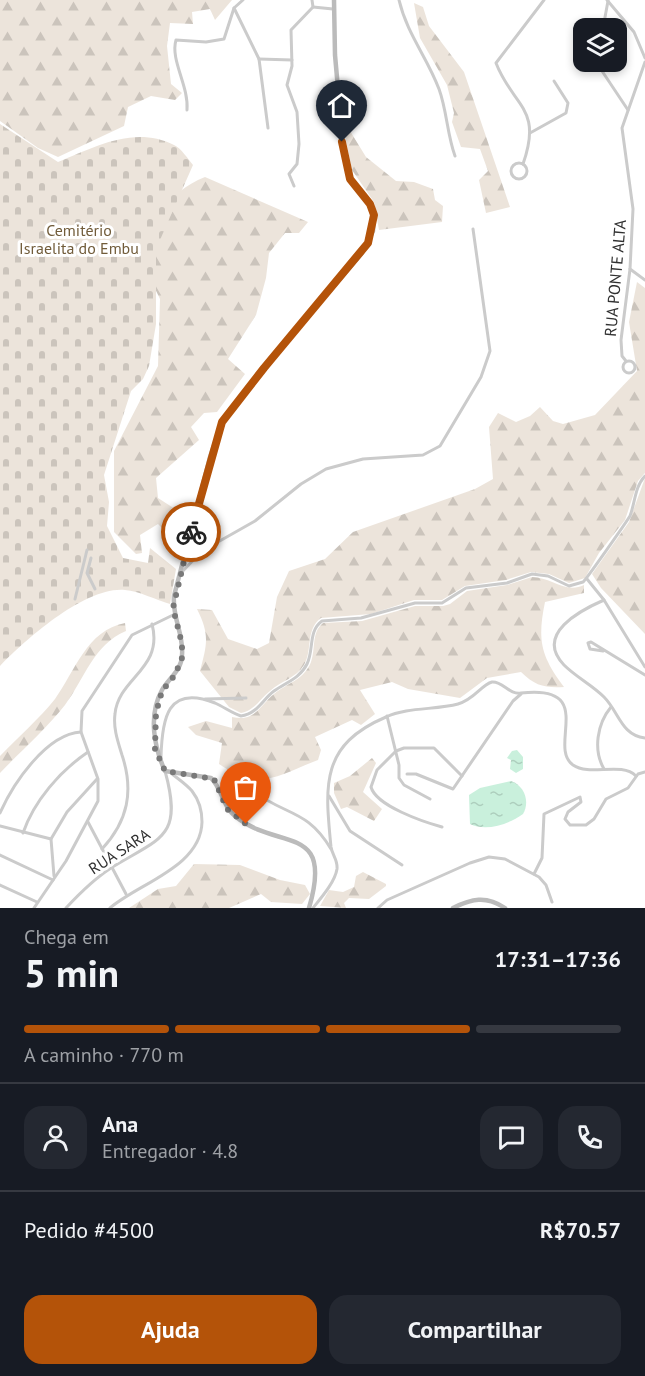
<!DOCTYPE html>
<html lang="pt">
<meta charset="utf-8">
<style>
body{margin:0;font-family:"PT Sans",sans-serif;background:#242831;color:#f1f3f6;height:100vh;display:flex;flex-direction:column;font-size:22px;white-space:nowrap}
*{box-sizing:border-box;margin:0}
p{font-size:20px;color:#9ea1a6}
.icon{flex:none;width:33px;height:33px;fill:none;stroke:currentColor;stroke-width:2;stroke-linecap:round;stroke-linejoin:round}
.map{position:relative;height:908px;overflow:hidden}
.side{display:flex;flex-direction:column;background:#171b24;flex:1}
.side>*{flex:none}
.buttons{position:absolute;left:573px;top:18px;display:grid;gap:12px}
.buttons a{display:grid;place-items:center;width:54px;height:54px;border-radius:12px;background:#171b24;box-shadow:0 3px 9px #0003;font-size:30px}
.pin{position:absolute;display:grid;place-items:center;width:51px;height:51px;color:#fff;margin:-62px -26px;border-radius:50% 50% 50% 0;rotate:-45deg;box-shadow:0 0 6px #0007}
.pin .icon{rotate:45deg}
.courier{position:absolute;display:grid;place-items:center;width:60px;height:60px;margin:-30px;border:4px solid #b45309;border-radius:50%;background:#fff;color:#222;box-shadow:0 2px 8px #0007}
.overview em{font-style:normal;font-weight:800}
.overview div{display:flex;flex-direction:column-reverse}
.overview{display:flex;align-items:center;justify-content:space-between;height:102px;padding:0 24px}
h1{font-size:39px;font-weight:800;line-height:45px}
.bar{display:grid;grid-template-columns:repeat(4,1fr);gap:9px 6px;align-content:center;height:72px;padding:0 24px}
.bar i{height:8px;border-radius:4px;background:#363941}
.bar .on{background:#b45309}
.bar p{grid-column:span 4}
.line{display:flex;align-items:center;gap:15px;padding:0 24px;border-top:2px solid #363941}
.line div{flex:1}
.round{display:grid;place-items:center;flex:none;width:63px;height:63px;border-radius:18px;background:#242831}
.button{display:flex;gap:12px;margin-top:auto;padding:12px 24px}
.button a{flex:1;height:69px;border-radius:18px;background:#b45309;color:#fff;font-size:24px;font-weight:800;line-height:69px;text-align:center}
.button a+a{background:#242831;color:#f1f3f6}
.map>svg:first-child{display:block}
.forest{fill:url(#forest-firs)}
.cemetery{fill:url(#cemetery-stones)}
.water{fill:url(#water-ripples)}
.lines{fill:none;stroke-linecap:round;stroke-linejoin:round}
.minor{stroke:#cbcbcb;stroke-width:3}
.secondary{stroke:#bbb;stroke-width:4.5}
.done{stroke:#797979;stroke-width:6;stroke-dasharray:0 10.8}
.route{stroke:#b45309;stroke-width:8}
.labels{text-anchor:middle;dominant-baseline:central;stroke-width:6;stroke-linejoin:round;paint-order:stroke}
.park-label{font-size:16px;fill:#715c3a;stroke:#fff}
.street-label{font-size:16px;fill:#313131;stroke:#fff}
</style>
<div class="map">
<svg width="645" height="908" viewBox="0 0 645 908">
<defs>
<pattern id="forest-firs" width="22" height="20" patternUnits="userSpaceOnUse" patternTransform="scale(1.5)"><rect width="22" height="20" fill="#ece4db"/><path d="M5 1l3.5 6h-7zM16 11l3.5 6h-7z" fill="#cbc4bc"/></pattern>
<pattern id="cemetery-stones" width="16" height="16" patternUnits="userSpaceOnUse" patternTransform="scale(1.5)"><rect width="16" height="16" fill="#ece4db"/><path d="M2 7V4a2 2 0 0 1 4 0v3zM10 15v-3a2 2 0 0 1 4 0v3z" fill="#cbc4bc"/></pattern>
<pattern id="water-ripples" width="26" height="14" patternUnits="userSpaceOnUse" patternTransform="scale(1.5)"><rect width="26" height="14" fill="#c9f0dc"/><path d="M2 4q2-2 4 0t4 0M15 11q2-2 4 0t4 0" fill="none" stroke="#adcebd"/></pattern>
</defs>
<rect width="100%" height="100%" fill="#fff"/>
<g class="forest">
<path d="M0 0H232L215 20 210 9 192 12 193 24 170 23 167 46 171 84 182 93 175 100 151 96 128 107 124 126 58 157 38 148 0 121Z"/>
<path d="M414 3 423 7 429 26 464 72 510 207 486 213 479 180 488 171 480 149 461 147 452 122 454 113 447 85 420 38Z"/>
<path d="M347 126 366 157 396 181 414 182 433 189 435 200 443 206 442 222 379 230 374 202 352 170 343 127Z"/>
<path d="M205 177 308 222 299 233H285L269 253 266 278 256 315 228 359 245 374 217 412 204 413 191 427 199 440 156 478 158 498 186 516 179 545 158 524 140 535 142 553 136 554 114 532V451L158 366 160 299 144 266C157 225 162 194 205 177Z"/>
<path d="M637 282 645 288V473L638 481 625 520 599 553 585 578 569 583 549 574 531 572 506 580 465 586 442 600H414L371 614 321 618C305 630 313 650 304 665 296 678 281 681 270 691 260 699 254 711 241 713L229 707 200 671C207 644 210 635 197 609L212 610 228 639 257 649 269 643 277 597 289 571 325 559 353 532 475 489 493 479 489 427 498 413 516 422 530 416 540 407 553 421 563 424 595 415 637 371 629 322Z"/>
<path d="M645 478V634L601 588 592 574 629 522Z"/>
<path d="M532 577C551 577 565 594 584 585V593L545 602C537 641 541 656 564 687 545 688 535 686 521 672L487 678 460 698 408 689 392 682 360 690 375 714 361 725 352 720 315 737 321 750 318 760C276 776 260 792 219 764L222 743 196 735 188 727 206 721 232 728V717C238 718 244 719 250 716 260 711 265 701 274 694 287 683 304 680 311 662 316 648 311 633 323 623L362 621 415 606H443L450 604 467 591 507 585Z"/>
<path d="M125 623 126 631C93 645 85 678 65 705 46 729 21 751 0 773V756C18 737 39 719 55 699 75 671 87 630 125 623Z"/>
<path d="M372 758 376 763 363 792 382 809 374 821 347 807 341 809 334 793V783L350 776Z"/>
<path d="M194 864 240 865 280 880 305 885 310 894 302 904 271 902 261 894 229 908H129L158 889 176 886Z"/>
<path d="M363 872 386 884V886L369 899 349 898 344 903 346 908 320 906 329 890 343 892 354 887 356 876Z"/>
</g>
<path class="cemetery" d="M0 124 58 162C95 147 134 125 174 145 181 148 188 159 193 165L156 249V324L149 366 143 379 131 391 104 475 109 502 107 526 123 558 148 563 150 548 176 569 170 604C156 600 139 591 125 590 86 586 26 639 0 666Z"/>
<g class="water">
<path d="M517 750 523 757V769L516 773 510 769 511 760 507 758 512 751Z"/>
<path d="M511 781C525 786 530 802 523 814 509 824 486 832 470 824L469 795 480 788Z"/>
</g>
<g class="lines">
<g class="minor">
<path d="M243 0 234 8 259 59 268 128"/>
<path d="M399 0C407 34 427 57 439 89 447 111 447 134 455 156"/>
<path d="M607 0 634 32 645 58"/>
<path d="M313 7 333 9"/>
<path d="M603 28 608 1"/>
<path d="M259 59 292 60"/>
<path d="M600 62 602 71 628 110"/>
<path d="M187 110C189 86 170 60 176 40L206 42 224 39 234 8"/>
<path d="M530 133 566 113 568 103 554 81"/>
<circle cx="519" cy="171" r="8"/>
<path d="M523 164C543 107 513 107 496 63L544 0"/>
<path d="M294 186 289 174 297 164 299 144 297 112 287 85 292 66 291 30 313 7 312 0"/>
<path d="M630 269 645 280"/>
<circle cx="629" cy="367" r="6"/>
<path d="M626 361 622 356 621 340 630 269 633 209 622 128 645 62"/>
<path d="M91 558 87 573 95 589"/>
<path d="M180 574 202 551 255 521 301 484 326 469 363 459 423 455 440 446 481 377 490 351 473 229"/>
<path d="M587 579 604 600"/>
<path d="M75 599 87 550"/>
<path d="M603 651 590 649 588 643 591 642 645 675"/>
<path d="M645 667 604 600C581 610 534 634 564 665 576 677 592 685 604 697 619 712 621 735 645 738"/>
<path d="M205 699 246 698"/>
<path d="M387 716 399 765V778L404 785 430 799"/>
<path d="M161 757C162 719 167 684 215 703 224 707 232 713 241 716 257 714 263 699 274 691 287 682 300 678 307 664 314 650 308 631 322 621L361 618 415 603H442L466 588 507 583 532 574 548 576 569 586 583 582C586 580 627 521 630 516 635 503 635 486 645 476"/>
<path d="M604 769C593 750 597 724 611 707"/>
<path d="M407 774H416L453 789 513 701 521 694"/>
<path d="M253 791C286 816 307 809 331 849"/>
<path d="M329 796 350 831 402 865"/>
<path d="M0 813C13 784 46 734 81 732"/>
<path d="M88 822 126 894"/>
<path d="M0 826 51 839"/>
<path d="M442 827C424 822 376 806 371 787L377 770 396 751 404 748H434L462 776"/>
<path d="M23 833C34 801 60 771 88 752"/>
<path d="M102 849C128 821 134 791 122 755 118 742 113 728 115 714 118 678 164 669 152 624"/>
<path d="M0 855 53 880"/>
<path d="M534 874 542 858 544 814 580 797 581 802 568 812 565 819 570 825H586L594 819 606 799 628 788 638 774 645 772"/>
<path d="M54 876 51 839 67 812 97 779"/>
<path d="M0 885 37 902"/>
<path d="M34 908 66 861 98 801V779L81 732 82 711 132 635 173 615"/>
<path d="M66 908C79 894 94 879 111 868 159 838 184 839 165 771"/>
<path d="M110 908C139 883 201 867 202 822 202 810 199 800 192 791 186 784 178 779 171 773"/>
<path d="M313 908C321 898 335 882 337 869 338 860 332 855 331 847 325 786 320 745 386 717 407 707 436 710 458 704 475 699 481 685 492 682 503 681 509 695 521 693 598 684 547 747 573 765 590 777 621 761 636 776"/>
<path d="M378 908 387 900 470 863 489 857 505 859 539 877 546 885 552 902"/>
</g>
<g class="secondary">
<path d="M309 908C334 823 279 851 236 817 222 806 222 788 211 778L165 771C154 747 148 715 162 690 169 678 182 670 182 655 184 634 172 618 174 596L210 457 222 422 264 368 362 253 373 231 374 215 370 204 350 179 344 156 335 55 334 0"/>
<path d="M453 908C471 899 486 895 505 908"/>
</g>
</g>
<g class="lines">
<path class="done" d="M191 532 173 608 182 644V658L175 675 162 691 156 713 155 749 165 771 214 779 227 809 246 824"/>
<path class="route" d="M191 532 222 422 264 368 368 243 374 215 370 204 350 179 342 142"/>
</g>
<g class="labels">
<g class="park-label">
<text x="79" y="230">Cemitério<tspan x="79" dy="18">Israelita do Embu</tspan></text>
</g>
<g class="street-label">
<text transform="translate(615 278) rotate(-85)">RUA PONTE ALTA</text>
<text transform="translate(119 851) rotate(-33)">RUA SARA</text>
</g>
</g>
</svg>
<div class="buttons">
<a><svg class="icon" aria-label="layers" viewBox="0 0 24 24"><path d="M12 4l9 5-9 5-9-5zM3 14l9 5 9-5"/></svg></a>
</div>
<div class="pin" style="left:246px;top:824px;background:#ea580c"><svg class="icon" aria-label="bag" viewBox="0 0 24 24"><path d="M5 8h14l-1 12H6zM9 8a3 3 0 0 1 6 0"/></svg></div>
<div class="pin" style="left:342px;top:142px;background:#1f2937"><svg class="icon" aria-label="home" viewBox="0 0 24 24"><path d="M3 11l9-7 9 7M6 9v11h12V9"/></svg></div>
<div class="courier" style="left:191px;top:532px"><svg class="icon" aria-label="bike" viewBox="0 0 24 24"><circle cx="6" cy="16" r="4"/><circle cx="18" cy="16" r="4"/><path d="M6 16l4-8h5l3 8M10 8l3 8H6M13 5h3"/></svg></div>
</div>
<section class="side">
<div class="overview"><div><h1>5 min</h1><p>Chega em</p></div><em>17:31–17:36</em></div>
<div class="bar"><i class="on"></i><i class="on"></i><i class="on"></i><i></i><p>A caminho · 770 m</p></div>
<div class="line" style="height:108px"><a class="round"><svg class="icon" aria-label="person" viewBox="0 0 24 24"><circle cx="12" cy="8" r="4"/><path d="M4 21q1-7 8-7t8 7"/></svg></a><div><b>Ana</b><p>Entregador · 4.8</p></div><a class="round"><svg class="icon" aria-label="chat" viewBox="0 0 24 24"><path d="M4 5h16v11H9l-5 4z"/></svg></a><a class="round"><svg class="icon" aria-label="phone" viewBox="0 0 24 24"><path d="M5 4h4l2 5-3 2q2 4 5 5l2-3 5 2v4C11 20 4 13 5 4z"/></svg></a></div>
<div class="line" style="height:78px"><div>Pedido #4500</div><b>R$70.57</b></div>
<div class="button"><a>Ajuda</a><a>Compartilhar</a></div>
</section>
